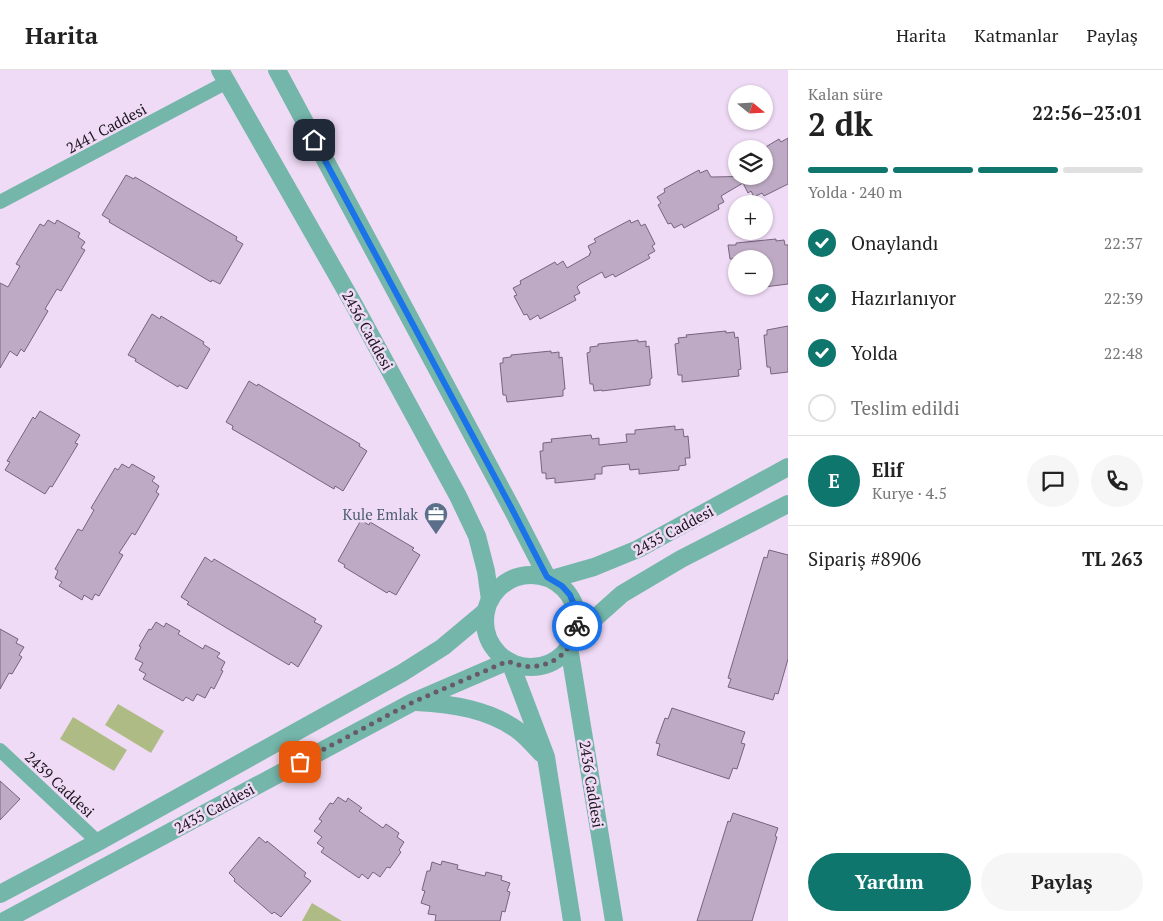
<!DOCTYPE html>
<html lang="tr">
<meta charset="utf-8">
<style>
body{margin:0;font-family:"PT Serif",serif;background:#f6f6f6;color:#222;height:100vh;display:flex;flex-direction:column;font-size:19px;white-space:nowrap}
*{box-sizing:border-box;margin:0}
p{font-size:16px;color:#767676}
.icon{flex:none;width:28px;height:28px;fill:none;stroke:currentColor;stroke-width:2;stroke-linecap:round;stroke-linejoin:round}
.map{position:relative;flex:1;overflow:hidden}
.details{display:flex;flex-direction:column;background:#fff;width:375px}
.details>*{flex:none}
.needle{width:32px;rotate:108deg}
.buttons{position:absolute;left:728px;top:15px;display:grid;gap:10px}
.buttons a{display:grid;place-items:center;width:45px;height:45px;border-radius:50%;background:#fff;box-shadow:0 1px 4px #0004;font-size:25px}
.pin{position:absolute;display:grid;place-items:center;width:42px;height:42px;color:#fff;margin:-21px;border-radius:10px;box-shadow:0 2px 8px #0006}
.courier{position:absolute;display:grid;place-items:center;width:50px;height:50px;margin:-25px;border:4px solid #1a73e8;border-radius:50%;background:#fff;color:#222;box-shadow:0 1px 6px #0007}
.summary em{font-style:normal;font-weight:600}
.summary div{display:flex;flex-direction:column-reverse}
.summary{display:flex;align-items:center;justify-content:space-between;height:85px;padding:0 20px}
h1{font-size:32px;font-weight:600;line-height:38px}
.bar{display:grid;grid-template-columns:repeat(4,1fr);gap:8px 5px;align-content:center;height:60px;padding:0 20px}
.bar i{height:6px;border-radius:4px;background:#e0e0e0}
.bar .active{background:#0f766e}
.bar p{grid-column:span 4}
.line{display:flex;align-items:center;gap:12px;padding:0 20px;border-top:1px solid #e0e0e0}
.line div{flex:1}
.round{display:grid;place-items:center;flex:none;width:52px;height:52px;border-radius:26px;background:#f6f6f6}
ol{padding:0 20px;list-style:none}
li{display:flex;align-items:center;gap:15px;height:55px}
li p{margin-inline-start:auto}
li .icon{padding:5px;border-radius:50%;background:#0f766e;color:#fff;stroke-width:4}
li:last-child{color:#767676}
li i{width:28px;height:28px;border:2px solid #e0e0e0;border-radius:50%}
.button{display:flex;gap:10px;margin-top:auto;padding:10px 20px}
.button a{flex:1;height:58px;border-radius:30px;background:#0f766e;color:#fff;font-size:20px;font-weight:600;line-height:58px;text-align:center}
.button a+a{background:#f6f6f6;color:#222}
header{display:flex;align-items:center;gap:30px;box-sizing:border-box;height:70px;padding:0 25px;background:#fff;border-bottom:1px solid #e0e0e0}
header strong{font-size:24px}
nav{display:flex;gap:28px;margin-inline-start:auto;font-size:18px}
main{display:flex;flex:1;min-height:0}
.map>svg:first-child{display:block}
.green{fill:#afbb85}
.building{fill:#beaac4;stroke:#76647c}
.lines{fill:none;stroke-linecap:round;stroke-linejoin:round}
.minor{stroke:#75b6ab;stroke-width:14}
.tertiary{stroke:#75b6ab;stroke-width:18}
.done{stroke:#675b6a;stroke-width:5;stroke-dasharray:0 9}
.route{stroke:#1a73e8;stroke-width:6}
.labels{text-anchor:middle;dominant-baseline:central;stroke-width:5;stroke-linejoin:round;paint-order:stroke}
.street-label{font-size:15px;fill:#1d161f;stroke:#f0dbf6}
.service-label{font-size:15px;fill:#4e5e75;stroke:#f0dbf6;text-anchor:end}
</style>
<header>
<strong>Harita</strong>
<nav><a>Harita</a><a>Katmanlar</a><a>Paylaş</a></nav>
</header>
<main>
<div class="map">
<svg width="788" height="851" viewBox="0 0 788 851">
<rect width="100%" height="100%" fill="#f0dbf6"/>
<g class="green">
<path d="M118 634 164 661 151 683 105 655Z"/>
<path d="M73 647 127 680 114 701 60 669Z"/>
<path d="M312 833 342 851H302Z"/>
</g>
<g class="building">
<path d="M788 68V114L764 126 762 123 754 127 751 121 748 123 743 113 721 126 724 132 718 135 719 139 684 158 682 154 674 158 671 153 668 154 658 135 661 133 657 127 665 122 664 119 699 100 700 103 707 100 711 107 764 106V78L779 69 781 72Z"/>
<path d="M126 105 134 109 135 107 237 167 236 170 243 174 220 214 212 210 211 212 109 152 110 150 102 145Z"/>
<path d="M48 150 55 154 57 150 80 163 78 167 85 172 81 178 85 180 61 221 57 219 45 239 48 241 24 282 21 279 17 286 10 281 0 298V213L8 217 20 196 16 194 40 154 44 156Z"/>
<path d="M630 150 631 153 638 150 641 156 645 154 655 174 652 176 655 181 648 185 650 188 615 207 613 204 605 208 602 202 580 214 577 217 580 223 574 226 576 230 540 249 538 245 530 250 527 244 524 245 514 226 517 225 513 218 521 214 520 211 555 192 557 195 563 191 567 198 590 185 589 184 591 183 588 176 596 172 594 169Z"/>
<path d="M776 169V171L784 170 785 175H788V214L764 217V189H730L728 175H736V173Z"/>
<path d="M152 244 160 249 161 246 204 272 203 274 210 279 187 319 179 315 178 317 135 291 136 289 128 285Z"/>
<path d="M788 256V302L771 304 770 297H767L764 265H767V260Z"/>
<path d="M726 261V263L734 262 735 268 738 267 741 299 738 300 739 306 682 312V305H678L675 274 679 273 678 268 687 267 686 265Z"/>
<path d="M638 270V272L646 271V277L649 276 652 308 650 309V315L602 321V320L594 321 593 314H590L587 283 590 282V277L598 276V274Z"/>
<path d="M551 281V283L559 282V288L562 287 565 319 563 320V326L507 332 506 325H503L500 293H503V288L511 287V285Z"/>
<path d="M249 311 257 316 258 314 360 374 359 376 367 381 343 421 335 416 334 419 275 384 232 359 233 356 226 352Z"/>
<path d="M40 341 80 365 75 373 78 374 52 417 50 416 45 424 5 400 10 392 7 391 33 347 35 349Z"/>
<path d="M675 356V360L683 359 684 367 688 366 690 388H685L686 395 679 396V400L639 404V399L630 400 629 394 606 396 602 397V404H595V409L555 413V408L546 409V403H542L540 381H543V373L552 372 551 369 591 365 592 369 599 368V375L627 372 626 364H635V360Z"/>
<path d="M122 394 129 398 132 394 155 407 152 411 159 416 156 422 159 424 135 465 132 463 119 483 123 485 99 526 95 524 92 530 84 525 82 530 59 516 62 512 55 508 58 501 55 499 78 459 82 461 94 440 91 438 115 398 118 400Z"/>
<path d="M361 450 369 455 370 452 414 478 412 480 420 485 396 525 389 521 387 523 344 497 345 495 338 491Z"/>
<path d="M769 480 788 485V589L778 624 775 623 773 630 728 617 731 609 728 608 764 487 767 488Z"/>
<path d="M205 487 212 492 214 489 316 549 314 552 322 556 298 597 291 592 289 595 230 560 187 534 189 532 181 527Z"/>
<path d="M156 552 164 557 166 553 180 561 178 564 203 579 205 575 220 583 217 587 225 592 221 600 223 601 214 619 211 617 205 628 197 624 193 631 186 627 183 631 143 609 146 604 139 600 143 593 135 589 141 577 139 576 149 559 151 560Z"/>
<path d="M0 559 18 569 16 573 24 577 19 585 22 587 12 604 9 603 0 619Z"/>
<path d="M672 638 745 662 741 673 745 674 737 699 733 698 729 709 657 685 660 674 656 673 665 648 668 649Z"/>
<path d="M0 711 20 729 0 750Z"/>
<path d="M338 727 346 732 348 728 362 738 359 741 383 758 386 754 399 763 397 767 404 772 399 780 401 782 390 798 387 797 380 807 373 802 368 809 362 804 359 808 321 782 324 778 317 773 322 767 314 761 322 751 319 749 330 733 333 734Z"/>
<path d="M733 743 778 758 775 766 777 767 752 851H697L728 751 730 752Z"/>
<path d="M259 767 266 773 267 771 306 803 304 806 311 811 281 847 274 842 272 844 234 811 235 809 229 803Z"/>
<path d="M442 791 458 795 457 799 485 806 486 802 502 806 501 810 510 813 507 821 510 822 505 842 502 841 500 851H435L436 845 428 844 430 836 421 833 425 821 422 820 427 801H430L432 792 441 795Z"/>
</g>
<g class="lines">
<g class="minor">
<path d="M0 132 227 12"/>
<path d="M0 680 98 772"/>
</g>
<g class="tertiary">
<path d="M220 0 353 233 458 426 477 466 486 501 490 530"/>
<path d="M277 0 512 439 547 507"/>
<circle cx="531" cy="551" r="46"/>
<path d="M552 509 594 497 638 479 788 397"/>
<path d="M575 566 622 524 681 489 788 434"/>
<path d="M569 577 614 851"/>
<path d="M510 592 546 687 572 851"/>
<path d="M416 632C452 634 490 639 520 662 528 668 535 677 542 684"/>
<path d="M0 824 98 772 402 603 443 577 486 541"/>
<path d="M4 851 413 632 508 591"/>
</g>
</g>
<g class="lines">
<path class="done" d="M300 692 413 632 508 591C538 606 572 589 577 556"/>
<path class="route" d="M314 70 512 439 547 507 562 516 570 525 577 542V556"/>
</g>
<defs>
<g id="office-pin" transform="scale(1.25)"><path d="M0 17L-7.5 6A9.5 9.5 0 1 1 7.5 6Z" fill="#5c6f8a" stroke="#f0dbf6"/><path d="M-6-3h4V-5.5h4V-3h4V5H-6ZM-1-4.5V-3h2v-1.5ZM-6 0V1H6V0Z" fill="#fff"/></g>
</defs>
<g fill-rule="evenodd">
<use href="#office-pin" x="436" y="444"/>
</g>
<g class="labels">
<g class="street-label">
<text transform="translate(106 58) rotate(-28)">2441 Caddesi</text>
<text transform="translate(368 260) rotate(61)">2436 Caddesi</text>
<text transform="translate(673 460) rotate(-28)">2435 Caddesi</text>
<text transform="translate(60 714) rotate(43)">2439 Caddesi</text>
<text transform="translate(592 714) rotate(81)">2436 Caddesi</text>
<text transform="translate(214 738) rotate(-28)">2435 Caddesi</text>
</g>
<g class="service-label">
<text x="418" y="444">Kule Emlak</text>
</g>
</g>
</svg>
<div class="buttons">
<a><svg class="needle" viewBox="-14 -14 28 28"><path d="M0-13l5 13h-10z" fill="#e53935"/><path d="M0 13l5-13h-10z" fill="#767676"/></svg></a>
<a><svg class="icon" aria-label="layers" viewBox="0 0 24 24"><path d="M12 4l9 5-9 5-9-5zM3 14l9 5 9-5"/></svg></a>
<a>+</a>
<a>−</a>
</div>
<div class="pin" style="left:300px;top:692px;background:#ea580c"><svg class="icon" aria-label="bag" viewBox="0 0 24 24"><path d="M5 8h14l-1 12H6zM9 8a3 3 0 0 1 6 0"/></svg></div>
<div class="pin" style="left:314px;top:70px;background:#1f2937"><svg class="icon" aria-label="home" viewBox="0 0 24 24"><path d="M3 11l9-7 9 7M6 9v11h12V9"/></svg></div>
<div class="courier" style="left:577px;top:556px"><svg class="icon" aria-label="bike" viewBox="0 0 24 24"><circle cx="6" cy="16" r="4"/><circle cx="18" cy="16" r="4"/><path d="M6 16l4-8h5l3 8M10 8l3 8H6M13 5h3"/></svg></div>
</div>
<section class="details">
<div class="summary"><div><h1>2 dk</h1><p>Kalan süre</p></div><em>22:56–23:01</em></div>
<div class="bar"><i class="active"></i><i class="active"></i><i class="active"></i><i></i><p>Yolda · 240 m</p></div>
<ol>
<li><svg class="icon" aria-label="check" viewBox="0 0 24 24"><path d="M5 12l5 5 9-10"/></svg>Onaylandı<p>22:37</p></li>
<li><svg class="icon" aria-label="check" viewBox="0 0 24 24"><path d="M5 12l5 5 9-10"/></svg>Hazırlanıyor<p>22:39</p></li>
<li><svg class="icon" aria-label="check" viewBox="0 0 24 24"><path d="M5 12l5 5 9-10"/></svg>Yolda<p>22:48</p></li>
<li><i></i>Teslim edildi</li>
</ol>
<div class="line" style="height:90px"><b class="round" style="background:#0f766e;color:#fff">E</b><div><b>Elif</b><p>Kurye · 4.5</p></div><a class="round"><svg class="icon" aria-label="chat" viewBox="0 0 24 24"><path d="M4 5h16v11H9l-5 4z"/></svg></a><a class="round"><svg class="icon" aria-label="phone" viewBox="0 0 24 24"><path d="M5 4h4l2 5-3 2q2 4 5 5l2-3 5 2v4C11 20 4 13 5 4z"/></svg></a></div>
<div class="line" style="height:65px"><div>Sipariş #8906</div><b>TL 263</b></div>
<div class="button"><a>Yardım</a><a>Paylaş</a></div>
</section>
</main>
